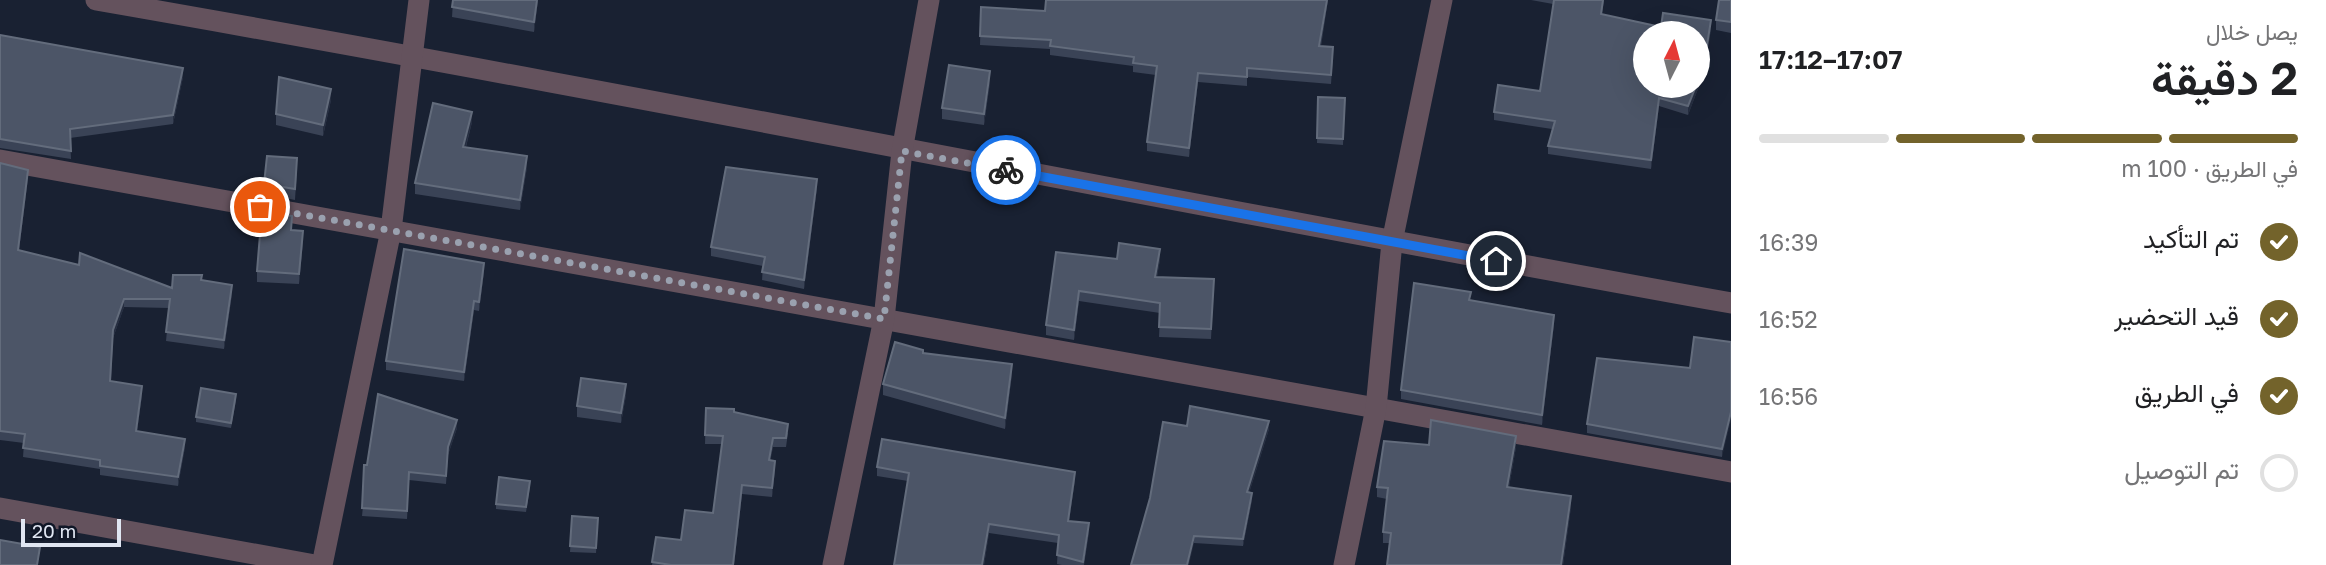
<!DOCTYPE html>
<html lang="ar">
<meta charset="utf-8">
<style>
body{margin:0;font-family:"Golos Text",Vazirmatn,sans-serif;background:#f2f2f2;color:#202124;direction:rtl;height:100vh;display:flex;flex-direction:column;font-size:26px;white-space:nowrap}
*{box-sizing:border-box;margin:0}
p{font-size:23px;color:#757577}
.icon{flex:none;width:38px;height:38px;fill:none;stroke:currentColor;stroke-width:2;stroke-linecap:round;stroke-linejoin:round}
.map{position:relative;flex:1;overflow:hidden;direction:ltr}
.panel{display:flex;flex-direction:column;background:#fff;width:595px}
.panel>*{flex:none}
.needle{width:46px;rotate:6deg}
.buttons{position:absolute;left:1633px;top:21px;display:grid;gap:14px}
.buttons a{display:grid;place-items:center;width:77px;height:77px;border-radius:50%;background:#fff;box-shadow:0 7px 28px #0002;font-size:35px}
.scale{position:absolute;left:21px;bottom:18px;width:100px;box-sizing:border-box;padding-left:7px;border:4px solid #e0e6f2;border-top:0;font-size:19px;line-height:24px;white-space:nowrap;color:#e0e6f2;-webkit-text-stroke:5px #101727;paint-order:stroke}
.pin{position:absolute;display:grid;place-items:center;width:60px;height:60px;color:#fff;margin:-30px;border:4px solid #fff;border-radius:50%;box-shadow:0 2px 7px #0007}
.courier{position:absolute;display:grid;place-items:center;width:70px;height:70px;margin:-35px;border:5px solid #1a73e8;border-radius:50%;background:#fff;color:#222;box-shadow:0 2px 9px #0007}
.head em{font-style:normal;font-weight:600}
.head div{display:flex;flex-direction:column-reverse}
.head{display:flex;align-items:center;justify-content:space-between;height:119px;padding:0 28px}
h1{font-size:46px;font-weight:600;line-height:52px}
.bar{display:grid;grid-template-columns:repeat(4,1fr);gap:10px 7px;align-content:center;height:84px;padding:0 28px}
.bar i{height:9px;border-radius:5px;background:#e0e0e0}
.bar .current{background:#73632b}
.bar p{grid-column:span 4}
ol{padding:0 28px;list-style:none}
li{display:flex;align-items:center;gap:21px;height:77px}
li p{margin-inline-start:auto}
li .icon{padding:7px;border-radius:50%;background:#73632b;color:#fff;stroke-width:4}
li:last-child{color:#757577}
li i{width:38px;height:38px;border:4px solid #e0e0e0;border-radius:50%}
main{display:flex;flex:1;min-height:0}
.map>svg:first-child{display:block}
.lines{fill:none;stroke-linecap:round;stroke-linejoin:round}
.street{stroke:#64525d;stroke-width:21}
.wall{fill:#3a4356}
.shaded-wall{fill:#262e40}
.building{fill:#4c5567;stroke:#636c7c;stroke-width:2}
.done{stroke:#9aa1af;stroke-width:7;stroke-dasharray:0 12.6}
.route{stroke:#1a73e8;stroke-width:9}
</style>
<main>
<section class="panel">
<div class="head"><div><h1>2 دقيقة</h1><p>يصل خلال</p></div><em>17:07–17:12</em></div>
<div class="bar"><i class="current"></i><i class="current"></i><i class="current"></i><i></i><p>في الطريق · 100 m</p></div>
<ol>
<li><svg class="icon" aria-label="check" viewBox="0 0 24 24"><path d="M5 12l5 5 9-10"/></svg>تم التأكيد<p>16:39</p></li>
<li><svg class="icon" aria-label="check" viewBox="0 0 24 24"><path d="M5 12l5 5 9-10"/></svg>قيد التحضير<p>16:52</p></li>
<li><svg class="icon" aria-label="check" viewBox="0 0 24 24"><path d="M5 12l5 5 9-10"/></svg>في الطريق<p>16:56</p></li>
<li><i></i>تم التوصيل</li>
</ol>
</section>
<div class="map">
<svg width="1731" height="565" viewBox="0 0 1731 565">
<rect width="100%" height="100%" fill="#192132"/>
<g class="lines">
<g class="street">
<path d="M96 0C642 95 1185 205 1731 303"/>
<path d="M0 160 1731 472"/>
<path d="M0 508 315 565"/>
<path d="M322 565 391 230 419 0"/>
<path d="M833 565 884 319 902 151 929 0"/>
<path d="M1344 565 1376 408 1392 242 1442 0"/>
</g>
</g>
<g class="wall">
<path d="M453 0H538L534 32 452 17Z"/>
<path d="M1046 0H1328L1321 46 1333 56 1331 84 1247 77V86L1198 82 1189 157 1147 151V142L1156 75 1133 72V66L1050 55V49L980 45 981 7 1045 11Z"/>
<path d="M1531 0H1604L1602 14 1661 27 1711 29 1704 73 1688 115 1659 106 1651 169 1548 154V146L1552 129 1494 120V112L1540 91 1553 4Z"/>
<path d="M1731 0V33L1716 30V20Z"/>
<path d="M0 35 183 77 173 124 70 138 71 159 0 148Z"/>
<path d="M990 82 984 125 942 119V108Z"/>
<path d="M1318 97 1345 98 1343 145 1317 143Z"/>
<path d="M331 100 323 136 276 125V114Z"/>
<path d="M472 122 466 147 527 167 520 210 415 194V183Z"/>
<path d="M0 163 28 178 19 250 172 288 202 280 232 294 224 349 166 341 169 308 124 307 113 338 111 381 142 395 137 431 185 447 178 486 100 475V469L23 457 24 443 0 440Z"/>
<path d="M297 169 295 200 264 194V184Z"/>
<path d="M817 188 804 289 762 280 763 266 711 256V247Z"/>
<path d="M292 230 303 241 299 284 257 282V271Z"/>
<path d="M1056 252 1117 259H1160L1157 277 1214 279 1211 339 1159 337 1160 313 1079 301 1074 340 1046 335V325Z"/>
<path d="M484 272 479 311 474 310 464 381 386 370V361Z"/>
<path d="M1471 300 1554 324 1542 425 1401 399V390Z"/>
<path d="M1731 342 1722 457 1587 433V424L1690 368Z"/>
<path d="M923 353 1012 374 1005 429 883 395V384Z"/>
<path d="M626 395 621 423 577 417V406Z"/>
<path d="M236 400 231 428 196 422V417Z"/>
<path d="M706 408 734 412 788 433 786 447H773L770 461 775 470 772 497 742 494 734 565H652L656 537 681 540 713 513 722 444H705Z"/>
<path d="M1187 426 1269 429 1249 493 1252 500 1243 546 1194 543Z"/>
<path d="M457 428 448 455 446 484 409 480 407 519 362 516 367 465Z"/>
<path d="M1429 445 1516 447 1509 487 1571 507 1563 565H1387L1389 543H1383V532L1387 499 1377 497V487Z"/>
<path d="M877 467 1075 480 1069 521 1089 532 1084 565H1062L1057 564 1058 543 989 533 984 565H894L908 481 877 476Z"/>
<path d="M530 487 526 512 496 509V504Z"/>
<path d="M572 516 598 518 596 553 570 552Z"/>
</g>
<g class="shaded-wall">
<path d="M537 0H538L534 32V22Z"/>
<path d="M1327 0H1328L1319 55V46Z"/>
<path d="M1711 20V29L1704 73 1688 115V106L1696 86H1698Z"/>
<path d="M183 68V77L173 124V115Z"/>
<path d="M990 71V82L984 125V114Z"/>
<path d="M1198 73V82L1189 157V148Z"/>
<path d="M331 89V100L323 136V125Z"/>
<path d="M1659 98V106L1651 169V160Z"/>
<path d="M472 112V122L463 157V147Z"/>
<path d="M527 156V167L520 210V200Z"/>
<path d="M28 170V178L18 259V250Z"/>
<path d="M817 179V188L804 289V280Z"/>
<path d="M303 231V241L299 284V274Z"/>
<path d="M1160 249V259L1155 287V277Z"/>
<path d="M484 263V272L479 311V302Z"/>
<path d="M232 285V294L224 349V340Z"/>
<path d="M1079 291V301L1074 340V330Z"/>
<path d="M124 299V307L113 338V330Z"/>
<path d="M474 301V310L464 381V372Z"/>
<path d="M1554 315V324L1542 425V415Z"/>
<path d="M1012 364V374L1005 429V418Z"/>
<path d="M626 384V395L621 423V413Z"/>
<path d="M142 386V395L136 440V431Z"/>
<path d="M1731 412V420L1722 457V449Z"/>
<path d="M457 420V428L448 455 446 484 448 447Z"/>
<path d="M1269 421V429L1247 500V492Z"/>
<path d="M1516 436V447L1507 498V487Z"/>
<path d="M773 438V447L769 469V460Z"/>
<path d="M185 439V447L178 486V477Z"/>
<path d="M775 461V470L772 497V488Z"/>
<path d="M1075 472V480L1068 529V521Z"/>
<path d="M742 485V494L734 565H733Z"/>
<path d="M1252 493V500L1243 546V539Z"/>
<path d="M1571 496V507L1563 565H1561Z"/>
<path d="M1089 523V532L1083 565V562Z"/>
<path d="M989 524V533L984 565H982Z"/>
<path d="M1194 536V543L1189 565H1187Z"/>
</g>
<g class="building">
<path d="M453 0H537L534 22 452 7Z"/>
<path d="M1046 0H1327L1319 46 1333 47 1331 75 1247 68V77L1198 73 1189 148 1147 142 1157 66 1133 63 1134 57 1050 46 1051 40 980 36 981 7 1045 11Z"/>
<path d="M1554 0H1603L1601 14 1661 27 1663 13 1711 20 1704 64 1698 82V33H1645V86H1696L1688 106 1659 98 1651 160 1548 146 1555 121 1494 112 1498 85 1540 91Z"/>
<path d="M1719 0H1731V22L1716 20Z"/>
<path d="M0 35 183 68 173 115 70 129 71 151 0 139Z"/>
<path d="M949 65 990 71 984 114 942 108Z"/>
<path d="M279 77 331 89 323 125 276 114Z"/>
<path d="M1318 97 1345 98 1343 139 1317 138Z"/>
<path d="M433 103 472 112 463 147 527 156 520 200 415 183Z"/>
<path d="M267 156 297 158 295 189 264 184Z"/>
<path d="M0 163 28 170 18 250 79 265 80 253 172 288 173 275H202L201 280 232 285 224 340 166 332 170 299H124L113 330 110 381 142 386 136 431 185 439 178 477 100 466V460L23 448 25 434 0 431Z"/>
<path d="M726 167 817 179 804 280 762 272 765 257 711 247Z"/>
<path d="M262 210 292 216 291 230 303 231 299 274 257 271Z"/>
<path d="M1119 243 1160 249 1155 277 1214 279 1211 329 1159 327 1160 303 1079 291 1074 330 1046 325 1056 252 1117 259Z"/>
<path d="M404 249 484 263 479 302 474 301 464 372 386 361Z"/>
<path d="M1414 283 1471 292 1469 300 1554 315 1542 415 1401 390Z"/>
<path d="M1694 337 1731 342V412L1722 449 1587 424 1597 358 1690 368Z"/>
<path d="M895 342 923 350V353L1012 364 1005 418 883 384Z"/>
<path d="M581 378 626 384 621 413 577 406Z"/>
<path d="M201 388 236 394 231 423 196 417Z"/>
<path d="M378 394 457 420 448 447 446 476 409 472 407 511 362 508 364 465H367Z"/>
<path d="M1190 406 1269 421 1247 492 1252 493 1243 539 1194 536 1187 565H1131L1150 498 1163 422 1187 426Z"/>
<path d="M706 408 734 409V412L788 424 786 438H773L769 460 775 461 772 488 742 485 733 565H671L652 562 656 537 681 540 685 510 713 513 723 436 705 435Z"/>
<path d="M1431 420 1516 436 1507 487 1571 496 1561 565H1387L1391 533 1383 532 1388 488 1377 487 1384 441 1429 445Z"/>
<path d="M882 439 1075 472 1068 521 1089 523 1083 562 1057 555 1059 535 989 524 982 565H894L909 473 877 467Z"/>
<path d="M499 477 530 481 526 507 496 504Z"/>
<path d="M572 516 598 518 596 548 570 546Z"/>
<path d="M0 540 40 547 37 565H0Z"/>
</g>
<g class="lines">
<path class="done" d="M260 207 884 319 902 151 1006 170"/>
<path class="route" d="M1006 170 1496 261"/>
</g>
</svg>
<div class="buttons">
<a><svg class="needle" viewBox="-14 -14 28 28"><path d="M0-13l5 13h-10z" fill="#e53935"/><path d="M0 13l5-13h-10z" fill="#757577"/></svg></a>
</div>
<div class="scale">20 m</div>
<div class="pin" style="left:260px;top:207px;background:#ea580c"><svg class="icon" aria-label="bag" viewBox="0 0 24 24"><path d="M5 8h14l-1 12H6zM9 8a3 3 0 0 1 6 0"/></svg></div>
<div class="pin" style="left:1496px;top:261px;background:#1f2937"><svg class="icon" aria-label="home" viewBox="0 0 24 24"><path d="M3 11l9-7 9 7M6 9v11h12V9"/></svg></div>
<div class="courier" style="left:1006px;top:170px"><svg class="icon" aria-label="bike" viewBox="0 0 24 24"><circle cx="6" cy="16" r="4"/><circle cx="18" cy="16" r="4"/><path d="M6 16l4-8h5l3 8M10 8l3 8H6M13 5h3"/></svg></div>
</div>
</main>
